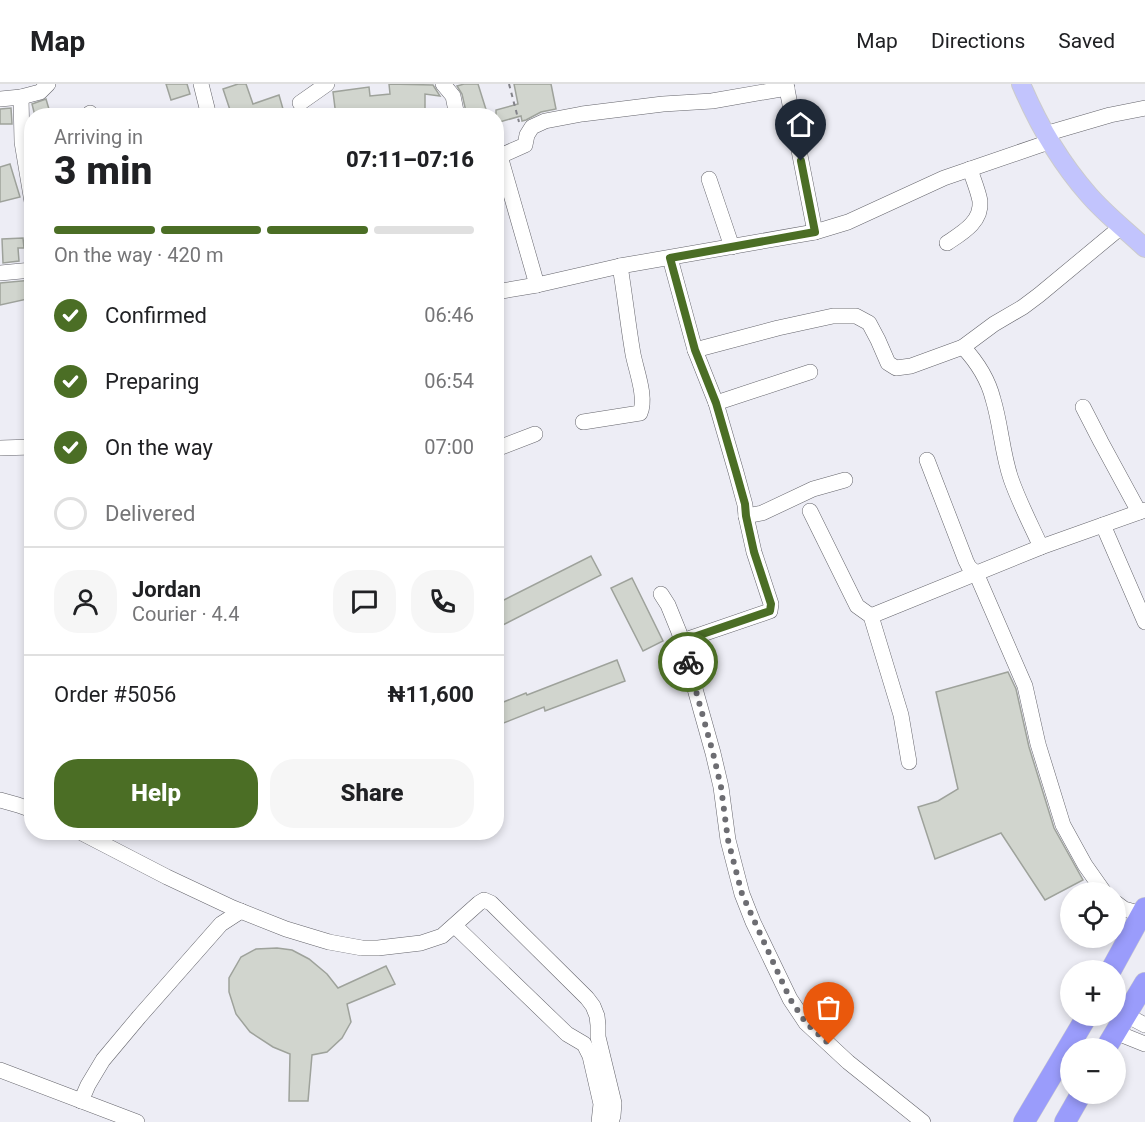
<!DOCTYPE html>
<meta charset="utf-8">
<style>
body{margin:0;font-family:Roboto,sans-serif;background:#f6f6f6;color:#202124;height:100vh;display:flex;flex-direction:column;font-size:22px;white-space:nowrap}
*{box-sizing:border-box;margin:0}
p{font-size:20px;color:#757577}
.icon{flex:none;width:33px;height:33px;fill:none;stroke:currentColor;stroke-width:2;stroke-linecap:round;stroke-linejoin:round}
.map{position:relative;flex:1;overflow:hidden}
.drawer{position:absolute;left:24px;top:24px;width:480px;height:732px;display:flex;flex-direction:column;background:#fff;border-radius:24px;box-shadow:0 3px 9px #0003}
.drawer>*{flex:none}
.buttons{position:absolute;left:1060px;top:798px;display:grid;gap:12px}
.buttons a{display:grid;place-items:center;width:66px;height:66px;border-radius:50%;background:#fff;box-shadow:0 3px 9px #0003;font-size:30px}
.pin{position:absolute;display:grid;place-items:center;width:51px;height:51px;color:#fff;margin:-62px -26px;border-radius:50% 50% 50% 0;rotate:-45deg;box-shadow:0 0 6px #0007}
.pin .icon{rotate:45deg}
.courier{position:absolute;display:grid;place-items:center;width:60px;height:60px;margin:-30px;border:4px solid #4b6e25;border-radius:50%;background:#fff;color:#222;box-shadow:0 2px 8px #0007}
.overview em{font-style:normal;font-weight:800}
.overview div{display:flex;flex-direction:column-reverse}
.overview{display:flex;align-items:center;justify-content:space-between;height:102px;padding:0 30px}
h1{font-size:39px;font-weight:800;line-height:45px}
.bar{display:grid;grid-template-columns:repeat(4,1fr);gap:9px 6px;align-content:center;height:72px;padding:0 30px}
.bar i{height:8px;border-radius:4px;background:#e0e0e0}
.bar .on{background:#4b6e25}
.bar p{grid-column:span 4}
.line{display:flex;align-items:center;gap:15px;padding:0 30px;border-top:2px solid #e0e0e0}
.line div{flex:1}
.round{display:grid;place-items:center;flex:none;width:63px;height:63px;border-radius:24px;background:#f6f6f6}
ol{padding:0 30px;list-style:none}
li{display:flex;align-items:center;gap:18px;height:66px}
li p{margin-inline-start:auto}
li .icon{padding:6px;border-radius:50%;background:#4b6e25;color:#fff;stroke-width:4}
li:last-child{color:#757577}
li i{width:33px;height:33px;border:3px solid #e0e0e0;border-radius:50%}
.button{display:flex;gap:12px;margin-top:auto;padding:12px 30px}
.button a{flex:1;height:69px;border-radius:24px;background:#4b6e25;color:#fff;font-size:24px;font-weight:800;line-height:69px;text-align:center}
.button a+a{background:#f6f6f6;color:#202124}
header{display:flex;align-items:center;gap:36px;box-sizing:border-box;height:84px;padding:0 30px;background:#fff;border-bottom:2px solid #e0e0e0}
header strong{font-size:28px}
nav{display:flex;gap:33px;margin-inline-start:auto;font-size:21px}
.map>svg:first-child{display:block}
.building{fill:#d1d5ce;stroke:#9ea29b;stroke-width:1.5}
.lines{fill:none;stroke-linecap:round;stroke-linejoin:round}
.minor-casing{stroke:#64646b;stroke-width:16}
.major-casing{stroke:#cbcbcc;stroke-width:20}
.highway-casing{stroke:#cbcbcc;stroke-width:22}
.path{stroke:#838389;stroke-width:2;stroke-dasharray:4.5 4.5;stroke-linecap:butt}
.minor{stroke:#fff;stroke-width:15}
.major{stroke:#c2c4fd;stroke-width:18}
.highway{stroke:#9a9cfb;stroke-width:21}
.done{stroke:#6d6d72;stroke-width:6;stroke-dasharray:0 10.8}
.route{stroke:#4b6e25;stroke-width:8}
</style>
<header>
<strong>Map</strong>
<nav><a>Map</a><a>Directions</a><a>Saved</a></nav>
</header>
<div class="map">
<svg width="1145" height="1038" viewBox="0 0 1145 1038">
<rect width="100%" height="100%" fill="#ededf5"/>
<g class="building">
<path d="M166 0H187L190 10 171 16Z"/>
<path d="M238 0H246L253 20 279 11 285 32H232L223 5Z"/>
<path d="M389 0 433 1 440 12 425 10V32H336L333 8 369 3 370 12 390 10Z"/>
<path d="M464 0H478L488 32H467L462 10 457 2Z"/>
<path d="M514 0H551L556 25 541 28 526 36 522 37 521 32 496 39V26L518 20Z"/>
<path d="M46 15 51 32H35L32 20Z"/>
<path d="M11 24 12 40H0V25Z"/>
<path d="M10 80 20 113 0 118V83Z"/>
<path d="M23 154 24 164H18L19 177 3 179 2 155Z"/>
<path d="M32 196V214L0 221V199Z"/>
<path d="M591 472 601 491 499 543 496 538V520Z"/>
<path d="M632 494 663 557 643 567 611 504Z"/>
<path d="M617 576 625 597 545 627 544 623 496 642V621L526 609 527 611Z"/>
<path d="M1008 588 1016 605 1029 663 1054 744 1083 796 1045 816 1001 749 935 775 918 723 938 717 958 705 936 608Z"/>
<path d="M277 864 292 866 309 875 327 890 338 904 386 882 395 900 347 920 351 938 342 954 327 968 312 971 308 1017H289L290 970 273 963 250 948 236 930 229 908V894L241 873 256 865Z"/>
</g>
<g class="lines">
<g class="minor-casing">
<g id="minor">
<path d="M201 0 209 32"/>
<path d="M443 0 453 12 457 32"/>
<path d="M786 0 815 148"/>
<path d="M21 13 22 58 32 118"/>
<path d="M0 15 21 13 40 8 48 0"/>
<path d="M300 19 327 0"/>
<path d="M90 29 91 32"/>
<path d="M1045 50 1110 31 1145 24"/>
<path d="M709 95 732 163"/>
<path d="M947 159C962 149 982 138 980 117 978 106 973 95 970 85"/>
<path d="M670 174 695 266 716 319 736 388 745 421 746 432 762 429 813 405 845 396"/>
<path d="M0 189 32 186"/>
<path d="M537 201 500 72 525 61 527 51 532 43 545 37 582 30 663 20 712 17 787 4"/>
<path d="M496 208 537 201 620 182 815 148 848 138 944 94 1049 58"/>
<path d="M963 263C977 278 988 295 993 315 1001 341 1002 369 1011 395 1019 418 1031 441 1041 463"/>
<path d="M695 266 778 244 833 232H856L869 239 878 256 888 279 896 284 911 282 963 263 994 240 1023 223 1039 211 1121 143"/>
<path d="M716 319 810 288"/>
<path d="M1083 323 1101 358 1139 428"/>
<path d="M583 338 640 329C647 314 636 286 633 270 628 241 625 212 620 182"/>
<path d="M0 364 32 363"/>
<path d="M496 365 535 350"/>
<path d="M927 376 966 477 969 483 976 489 1025 602 1038 660 1063 741 1085 781 1104 808"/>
<path d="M810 427 857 522 871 532 901 631 909 678"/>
<path d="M1103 441 1145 538"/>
<path d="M661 510 668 521 679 548 713 669 721 703 728 756 742 810 753 838 790 915 806 939 848 978 923 1038"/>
<path d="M871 532 1041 463 1145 426"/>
<path d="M682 557 770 527 771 520 754 468 746 432"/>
<path d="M0 716 18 721 32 726"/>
<path d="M80 748 167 793 233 824 286 845 329 858 362 864H378L421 859 442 852 479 819 484 816 491 819 587 914 593 922 597 932 598 941V953L614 1019 613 1032 611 1038"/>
<path d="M1116 819 1124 825 1142 830"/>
<path d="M455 842 567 950 584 960 590 972 601 1020 599 1038"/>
<path d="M1126 931 1145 941"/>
<path d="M1115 948 1145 960"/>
<path d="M0 986 137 1038"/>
<path d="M81 1017 88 1001 103 976 139 933 221 840 241 827"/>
</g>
</g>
<g class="major-casing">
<path id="major" d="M1021 0C1038 40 1059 77 1088 110 1105 130 1126 146 1145 164"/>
</g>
<g class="highway-casing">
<g id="highway">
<path d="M1111 886 1145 824"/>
<path d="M1106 964 1145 899"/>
<path d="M1024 1038 1087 932"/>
<path d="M1065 1038 1081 1010"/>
</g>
</g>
<path class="path" d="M509 0 519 38"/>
<use href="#minor" class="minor"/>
<use href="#major" class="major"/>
<use href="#highway" class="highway"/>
</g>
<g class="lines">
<path class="done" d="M688 578 713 669 721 703 728 756 742 810 790 915 806 939 829 960"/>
<path class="route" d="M688 578 682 557 770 527 771 520 754 468 746 432 745 420 736 388 716 319 695 266 670 174 815 148 801 77"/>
</g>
</svg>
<div class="buttons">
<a><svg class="icon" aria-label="locate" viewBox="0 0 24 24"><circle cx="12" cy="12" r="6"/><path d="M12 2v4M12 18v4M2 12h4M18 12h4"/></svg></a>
<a>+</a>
<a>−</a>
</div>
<div class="pin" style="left:829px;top:960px;background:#ea580c"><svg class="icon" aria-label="bag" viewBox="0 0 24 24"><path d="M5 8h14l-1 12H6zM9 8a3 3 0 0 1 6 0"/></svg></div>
<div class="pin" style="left:801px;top:77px;background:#1f2937"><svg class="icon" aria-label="home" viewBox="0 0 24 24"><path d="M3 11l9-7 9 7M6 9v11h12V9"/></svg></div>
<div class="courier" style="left:688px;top:578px"><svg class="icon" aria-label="bike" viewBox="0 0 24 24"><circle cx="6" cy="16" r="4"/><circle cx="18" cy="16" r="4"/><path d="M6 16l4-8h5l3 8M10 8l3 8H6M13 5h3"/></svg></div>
<section class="drawer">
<div class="overview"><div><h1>3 min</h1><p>Arriving in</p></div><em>07:11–07:16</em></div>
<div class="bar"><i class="on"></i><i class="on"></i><i class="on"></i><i></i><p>On the way · 420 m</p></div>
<ol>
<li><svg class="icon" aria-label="check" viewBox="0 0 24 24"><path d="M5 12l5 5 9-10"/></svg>Confirmed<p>06:46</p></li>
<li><svg class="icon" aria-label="check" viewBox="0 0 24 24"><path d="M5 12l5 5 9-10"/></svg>Preparing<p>06:54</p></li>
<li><svg class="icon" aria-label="check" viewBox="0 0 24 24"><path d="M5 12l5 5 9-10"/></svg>On the way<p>07:00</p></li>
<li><i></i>Delivered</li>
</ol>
<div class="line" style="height:108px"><a class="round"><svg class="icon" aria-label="person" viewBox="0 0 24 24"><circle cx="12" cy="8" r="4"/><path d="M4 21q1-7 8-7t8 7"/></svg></a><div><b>Jordan</b><p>Courier · 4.4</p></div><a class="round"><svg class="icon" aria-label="chat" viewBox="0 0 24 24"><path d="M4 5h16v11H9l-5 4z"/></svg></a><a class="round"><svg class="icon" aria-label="phone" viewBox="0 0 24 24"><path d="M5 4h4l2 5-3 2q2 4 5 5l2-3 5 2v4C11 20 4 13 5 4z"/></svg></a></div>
<div class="line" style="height:78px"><div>Order #5056</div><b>₦11,600</b></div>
<div class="button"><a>Help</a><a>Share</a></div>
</section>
</div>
